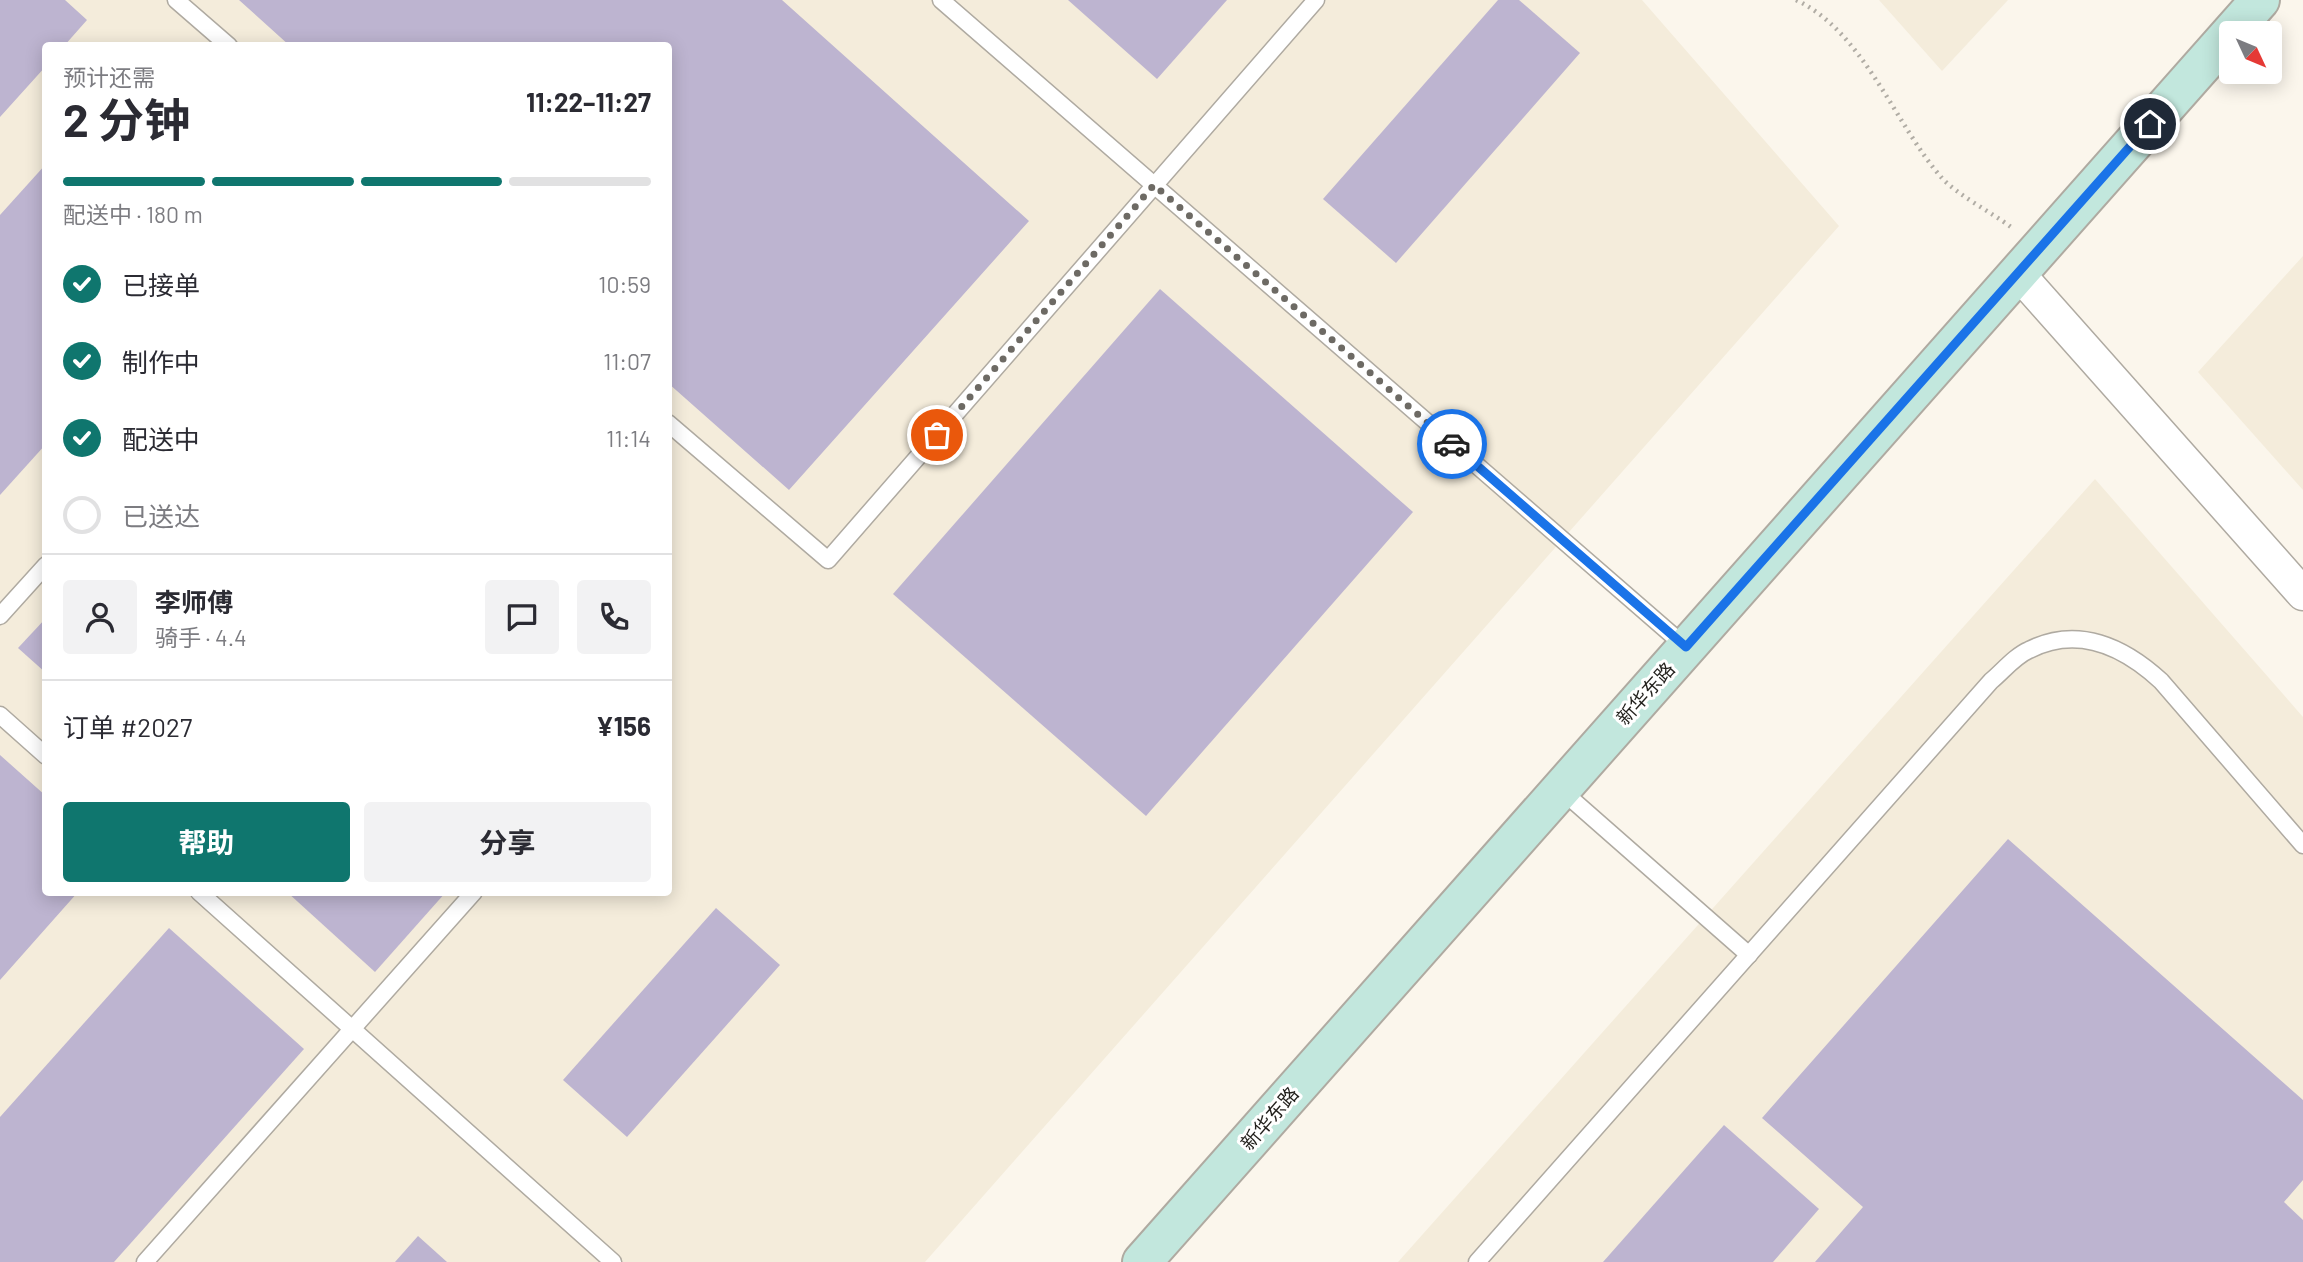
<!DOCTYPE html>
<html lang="zh">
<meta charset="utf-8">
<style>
body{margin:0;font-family:Barlow,"Noto Sans SC",sans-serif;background:#f2f2f3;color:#2b2b33;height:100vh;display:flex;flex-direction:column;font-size:26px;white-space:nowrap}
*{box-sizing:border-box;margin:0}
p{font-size:23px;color:#7c7c81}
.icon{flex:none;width:38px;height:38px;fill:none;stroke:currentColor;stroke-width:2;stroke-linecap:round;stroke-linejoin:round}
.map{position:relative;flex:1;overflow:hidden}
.panel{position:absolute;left:42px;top:42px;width:630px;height:854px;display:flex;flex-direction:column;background:#fff;border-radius:7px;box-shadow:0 4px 18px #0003}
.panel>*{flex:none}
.needle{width:46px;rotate:134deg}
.buttons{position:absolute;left:2219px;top:21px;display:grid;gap:14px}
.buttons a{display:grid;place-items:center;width:63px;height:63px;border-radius:7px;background:#fff;box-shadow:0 4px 18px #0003;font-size:35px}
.pin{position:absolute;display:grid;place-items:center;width:60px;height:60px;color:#fff;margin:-30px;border:4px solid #fff;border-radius:50%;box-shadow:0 2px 7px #0007}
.courier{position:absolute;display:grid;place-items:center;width:70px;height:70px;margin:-35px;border:5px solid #1a73e8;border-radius:50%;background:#fff;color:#222;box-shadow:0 2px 9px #0007}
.summary em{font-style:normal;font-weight:700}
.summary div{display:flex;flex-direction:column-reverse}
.summary{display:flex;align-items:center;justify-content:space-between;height:119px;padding:0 21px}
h1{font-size:46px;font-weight:700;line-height:52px}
.bar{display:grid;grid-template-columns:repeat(4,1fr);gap:10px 7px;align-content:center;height:84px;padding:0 21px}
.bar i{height:9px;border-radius:5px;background:#e1e1e2}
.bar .on{background:#0f766e}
.bar p{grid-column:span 4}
.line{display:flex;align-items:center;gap:18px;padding:0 21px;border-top:2px solid #e1e1e2}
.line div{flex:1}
.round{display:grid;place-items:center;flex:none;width:74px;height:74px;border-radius:7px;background:#f2f2f3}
ol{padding:0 21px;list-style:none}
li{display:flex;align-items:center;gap:21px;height:77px}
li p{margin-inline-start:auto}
li .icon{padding:7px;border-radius:50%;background:#0f766e;color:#fff;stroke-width:4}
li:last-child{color:#7c7c81}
li i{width:38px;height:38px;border:4px solid #e1e1e2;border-radius:50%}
.cta{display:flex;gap:14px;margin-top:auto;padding:14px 21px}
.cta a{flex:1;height:80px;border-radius:7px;background:#0f766e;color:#fff;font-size:28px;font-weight:700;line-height:80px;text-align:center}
.cta a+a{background:#f2f2f3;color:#2b2b33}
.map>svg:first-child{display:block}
.built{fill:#f4ecdb;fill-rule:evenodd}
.building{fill:#bdb4d0}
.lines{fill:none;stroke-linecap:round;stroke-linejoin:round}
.lane-casing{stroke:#afaaa1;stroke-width:19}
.street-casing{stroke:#afaaa1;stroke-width:35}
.secondary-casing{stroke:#afaaa1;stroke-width:42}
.path{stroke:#b1ada5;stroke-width:4.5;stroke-dasharray:2 5;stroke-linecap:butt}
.lane{stroke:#fff;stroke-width:16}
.street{stroke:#fff;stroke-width:32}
.secondary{stroke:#c2e7dd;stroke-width:38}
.done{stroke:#6d6a64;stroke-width:7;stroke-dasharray:0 12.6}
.route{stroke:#1a73e8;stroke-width:9}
.labels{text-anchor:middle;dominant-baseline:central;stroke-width:6;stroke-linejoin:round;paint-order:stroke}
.street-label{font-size:19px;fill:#211f1b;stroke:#fff}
</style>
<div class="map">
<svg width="2303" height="1262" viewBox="0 0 2303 1262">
<rect width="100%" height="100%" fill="#fbf6ec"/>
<g class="built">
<path d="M0 0H1642L1839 226 925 1262H0ZM46 46H668V892H46Z"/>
<path d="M1879 0H2008L1942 71Z"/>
<path d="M2303 256V490L2198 372Z"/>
<path d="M2095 479 2303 717V1262H1398Z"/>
</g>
<g class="building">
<path d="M0 0H65L87 20 64 46H46V66L0 117Z"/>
<path d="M239 0H782L1029 221 789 490 668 383V46H290Z"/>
<path d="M1068 0H1227L1157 79Z"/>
<path d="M1498 0H1519L1580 53 1396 263 1323 199Z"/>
<path d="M46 164V444L0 495V215Z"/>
<path d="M1160 289 1413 512 1146 816 893 594Z"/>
<path d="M46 618V673L18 648Z"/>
<path d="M0 755 46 796V892H78L0 980Z"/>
<path d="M2008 839 2303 1100V1180L2284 1202 2303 1220V1262H1815L1863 1207 1762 1118Z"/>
<path d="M287 892H446L375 972Z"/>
<path d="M716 908 780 965 627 1137 563 1080Z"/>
<path d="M169 928 304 1049 114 1262H0V1117Z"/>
<path d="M1724 1125 1819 1209 1773 1262H1603Z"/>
<path d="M418 1236 447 1262H395Z"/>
</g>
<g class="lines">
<g class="lane-casing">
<g id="lane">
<path d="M176 0 229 46"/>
<path d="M941 0 1686 647"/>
<path d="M668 423 828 560 1316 0"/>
<path d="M0 616 46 565"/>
<path d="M0 715 46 756"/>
<path d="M1560 789 1749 955"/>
<path d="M199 892 613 1262"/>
<path d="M145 1262 474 892"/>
<path d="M1477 1262 1991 681C2003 671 2015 656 2029 650 2078 625 2124 647 2161 681L2303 845"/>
</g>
</g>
<g class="street-casing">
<path id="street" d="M2017 272 2303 594"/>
</g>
<g class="secondary-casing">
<path id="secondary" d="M1142 1262 2260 0"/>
</g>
<path class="path" d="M1796 0C1863 31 1895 124 1941 177 1957 195 1991 212 2011 227"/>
<use href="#lane" class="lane"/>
<use href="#street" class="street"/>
<use href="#secondary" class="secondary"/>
</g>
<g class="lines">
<path class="done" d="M937 435 1154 185 1452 444"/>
<path class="route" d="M1452 444 1686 647 2150 124"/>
</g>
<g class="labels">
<g class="street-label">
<text transform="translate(1645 693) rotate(-48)">新华东路</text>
<text transform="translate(1269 1118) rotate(-49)">新华东路</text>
</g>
</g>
</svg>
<div class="buttons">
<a><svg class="needle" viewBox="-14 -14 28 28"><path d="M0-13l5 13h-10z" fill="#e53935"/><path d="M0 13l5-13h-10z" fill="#7c7c81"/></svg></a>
</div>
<div class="pin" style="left:937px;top:435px;background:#ea580c"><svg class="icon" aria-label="bag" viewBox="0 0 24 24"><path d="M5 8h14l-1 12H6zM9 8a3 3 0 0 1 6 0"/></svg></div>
<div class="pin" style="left:2150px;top:124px;background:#1f2937"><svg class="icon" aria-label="home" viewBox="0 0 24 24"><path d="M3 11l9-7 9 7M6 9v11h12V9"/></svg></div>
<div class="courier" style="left:1452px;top:444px"><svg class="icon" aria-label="car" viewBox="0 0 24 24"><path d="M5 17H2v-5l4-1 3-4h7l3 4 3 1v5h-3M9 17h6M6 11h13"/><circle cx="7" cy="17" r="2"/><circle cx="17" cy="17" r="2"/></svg></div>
<section class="panel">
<div class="summary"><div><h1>2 分钟</h1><p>预计还需</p></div><em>11:22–11:27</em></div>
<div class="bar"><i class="on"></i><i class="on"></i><i class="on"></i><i></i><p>配送中 · 180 m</p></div>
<ol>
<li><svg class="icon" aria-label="check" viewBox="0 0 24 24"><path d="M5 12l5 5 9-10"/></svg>已接单<p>10:59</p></li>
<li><svg class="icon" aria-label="check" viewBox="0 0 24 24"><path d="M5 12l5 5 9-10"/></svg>制作中<p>11:07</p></li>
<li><svg class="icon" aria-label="check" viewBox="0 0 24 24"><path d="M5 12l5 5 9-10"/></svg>配送中<p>11:14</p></li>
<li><i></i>已送达</li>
</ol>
<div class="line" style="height:126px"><a class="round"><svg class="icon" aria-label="person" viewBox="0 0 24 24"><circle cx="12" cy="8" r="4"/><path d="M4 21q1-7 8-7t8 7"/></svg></a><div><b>李师傅</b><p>骑手 · 4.4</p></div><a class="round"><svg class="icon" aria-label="chat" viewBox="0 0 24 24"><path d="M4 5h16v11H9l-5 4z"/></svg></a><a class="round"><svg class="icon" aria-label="phone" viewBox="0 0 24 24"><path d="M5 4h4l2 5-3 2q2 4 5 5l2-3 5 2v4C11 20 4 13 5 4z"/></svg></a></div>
<div class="line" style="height:91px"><div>订单 #2027</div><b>¥156</b></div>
<div class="cta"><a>帮助</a><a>分享</a></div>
</section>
</div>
